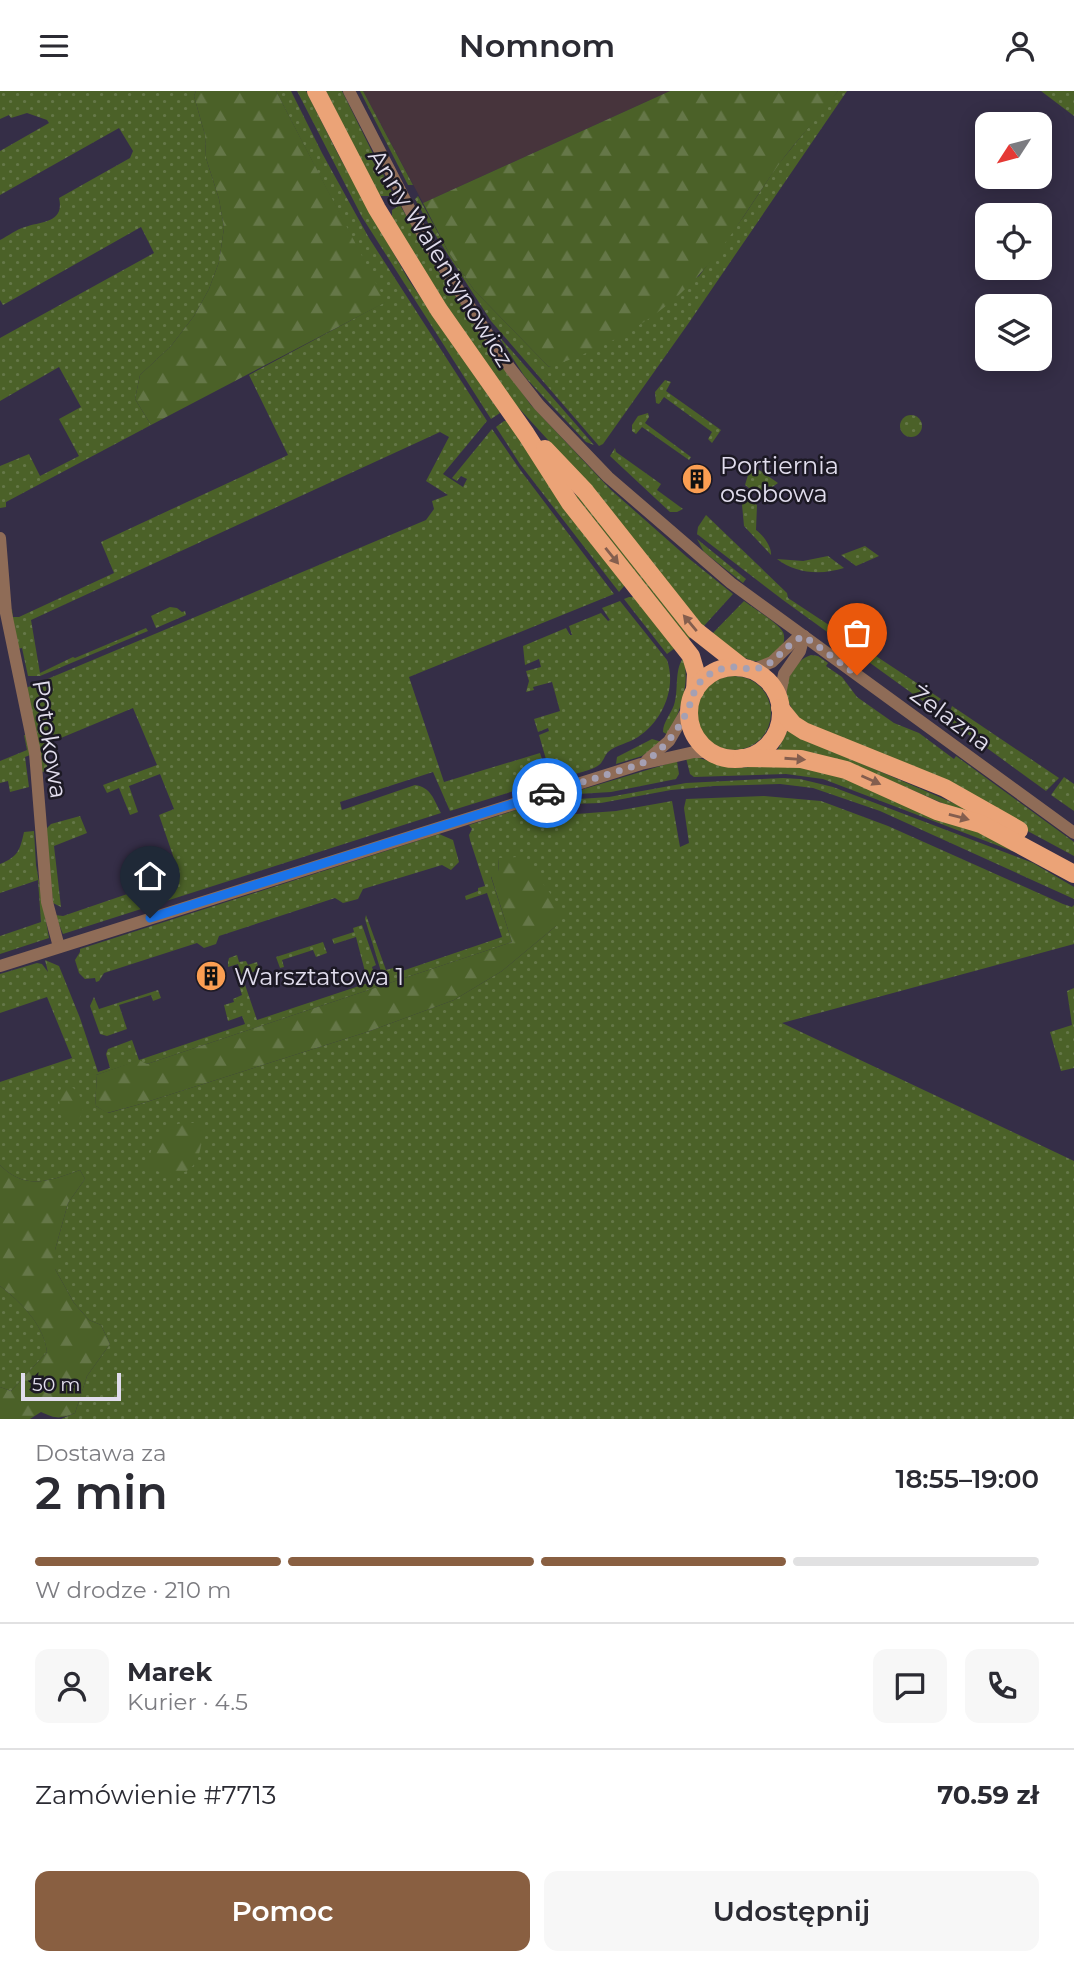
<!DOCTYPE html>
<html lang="pl">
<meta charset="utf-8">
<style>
body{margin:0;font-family:Montserrat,sans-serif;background:#f7f7f7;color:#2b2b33;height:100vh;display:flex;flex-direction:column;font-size:26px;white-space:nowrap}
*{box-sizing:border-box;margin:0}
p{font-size:23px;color:#7c7c81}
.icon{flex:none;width:38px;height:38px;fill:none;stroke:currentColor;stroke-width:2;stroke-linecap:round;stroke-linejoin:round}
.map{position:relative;height:1328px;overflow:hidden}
.side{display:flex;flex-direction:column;background:#fff;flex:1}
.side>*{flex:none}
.needle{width:46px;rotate:234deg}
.tools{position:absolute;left:975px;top:21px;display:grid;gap:14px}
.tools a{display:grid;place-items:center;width:77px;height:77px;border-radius:14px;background:#fff;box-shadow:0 4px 18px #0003;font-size:35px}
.scale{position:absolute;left:21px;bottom:18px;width:100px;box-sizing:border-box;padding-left:7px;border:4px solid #e1dded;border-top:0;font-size:19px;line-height:24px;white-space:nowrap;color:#e1dded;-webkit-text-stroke:5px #1c1924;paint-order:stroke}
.pin{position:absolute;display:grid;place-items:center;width:60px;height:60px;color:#fff;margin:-72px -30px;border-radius:50% 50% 50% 0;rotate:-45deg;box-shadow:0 0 7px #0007}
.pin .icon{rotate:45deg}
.courier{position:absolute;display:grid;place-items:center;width:70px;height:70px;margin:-35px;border:5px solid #1a73e8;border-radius:50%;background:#fff;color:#222;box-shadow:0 2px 9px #0007}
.headline em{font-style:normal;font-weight:600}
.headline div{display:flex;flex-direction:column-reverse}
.headline{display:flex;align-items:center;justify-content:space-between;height:119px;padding:0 35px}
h1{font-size:46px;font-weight:600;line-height:52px}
.bar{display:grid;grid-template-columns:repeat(4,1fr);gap:10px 7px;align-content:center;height:84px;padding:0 35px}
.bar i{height:9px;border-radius:5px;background:#e1e1e2}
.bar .current{background:#895f41}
.bar p{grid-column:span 4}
.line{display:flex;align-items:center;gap:18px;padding:0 35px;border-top:2px solid #e1e1e2}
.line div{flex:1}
.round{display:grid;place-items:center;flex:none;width:74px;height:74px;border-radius:14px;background:#f7f7f7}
.primary-button{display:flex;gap:14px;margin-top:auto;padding:14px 35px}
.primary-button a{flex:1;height:80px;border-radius:14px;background:#895f41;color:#fff;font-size:28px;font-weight:600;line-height:80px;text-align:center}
.primary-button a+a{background:#f7f7f7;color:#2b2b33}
header{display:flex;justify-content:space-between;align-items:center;height:91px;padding:0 35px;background:#fff;font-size:32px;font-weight:600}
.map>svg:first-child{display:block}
.commercial{fill:#47343c}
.grass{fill:url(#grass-dots);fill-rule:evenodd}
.forest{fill:url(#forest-firs)}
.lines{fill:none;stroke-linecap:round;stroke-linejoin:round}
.street{stroke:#8f6c57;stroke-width:12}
.primary{stroke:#eba377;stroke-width:18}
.oneway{fill:#845e4e}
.done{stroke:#a5a0b3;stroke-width:7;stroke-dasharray:0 12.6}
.route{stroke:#1a73e8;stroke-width:9}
.labels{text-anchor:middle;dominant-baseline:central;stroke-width:5;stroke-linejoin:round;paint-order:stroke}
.street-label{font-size:24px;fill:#e1dded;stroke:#1c1924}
.poi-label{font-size:24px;fill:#e1dded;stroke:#1c1924;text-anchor:start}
</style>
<header><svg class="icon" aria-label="menu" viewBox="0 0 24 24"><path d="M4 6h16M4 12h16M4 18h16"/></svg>Nomnom<svg class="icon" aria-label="person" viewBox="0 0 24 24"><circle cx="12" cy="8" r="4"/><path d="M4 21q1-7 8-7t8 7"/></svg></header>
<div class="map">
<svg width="1074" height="1328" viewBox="0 0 1074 1328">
<defs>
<pattern id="grass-dots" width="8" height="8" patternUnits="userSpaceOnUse" patternTransform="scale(1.75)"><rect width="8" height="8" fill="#4b6128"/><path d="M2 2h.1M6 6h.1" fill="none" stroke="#657748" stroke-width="1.8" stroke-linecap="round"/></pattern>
<pattern id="forest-firs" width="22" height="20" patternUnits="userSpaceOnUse" patternTransform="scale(1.75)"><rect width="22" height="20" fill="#4b6128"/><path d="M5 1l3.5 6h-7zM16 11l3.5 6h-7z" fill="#657748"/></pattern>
</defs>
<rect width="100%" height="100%" fill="#352e47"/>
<path class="commercial" d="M363 0H670L423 112Z"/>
<g class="grass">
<path d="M0 0H196L194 5 205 44 206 67 219 108 224 137 219 171 209 198 194 225 171 255 140 284 135 308 151 334 6 411V416L0 417V375L29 363 40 385 79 365 59 328 81 316 59 276 0 310V247L154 162 141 136 3 214 0 209V149C8 145 17 138 25 136 41 130 65 132 59 107L130 67 133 60 119 37 0 104V60L49 32 47 29 27 22 11 27 9 24 0 28Z"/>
<path d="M276 0H291L322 62 369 147 487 330 443 383 463 396 467 388 461 385 457 390 452 387 492 338 521 380 614 503 409 586 444 691 540 662 549 689 450 720 433 681 340 711 342 719 415 694C431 696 434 709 441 722L63 843 55 824 63 825 180 785 159 724 174 718 160 683 129 695 138 721 130 724 119 697 107 702 103 694 157 674 133 617 44 654 48 680 41 681 26 597 426 429 434 418 432 410 448 404 426 390 449 346 440 341 31 529 40 582 73 566 75 567 146 537 148 540 40 585H28L22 557 17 558 10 519 12 518 13 526H19L114 482 101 451 288 364 249 284 385 211Z"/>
<path d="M297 0H306L339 65 408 188 499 320 500 322 491 328 362 126Z"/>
<path d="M326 0H342L392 101 389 105H381L377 102Z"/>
<path d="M360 0H363L413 94H408Z"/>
<path d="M838 0H847L688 233 603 353 599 355 491 230 432 139 415 108 418 105 449 162 474 199 549 276 699 185 744 125 777 75Z"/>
<path d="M1041 0H1074V25Z"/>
<path d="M400 114 438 180 530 313 611 399 687 466 733 503 703 536 591 396 516 314 449 221 392 126V119Z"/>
<path d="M497 243 594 354 586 351 525 286Z"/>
<path d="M665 289 671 291 666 300 721 339 712 352 708 348 712 341 664 306 659 313 656 312 655 301Z"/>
<path d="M648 322 649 326 645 332 691 366 689 369 642 336 636 343 632 340V334L638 325Z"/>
<circle cx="911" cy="335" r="11"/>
<path d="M504 330H507L625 494 619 501 520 373 496 336Z"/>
<path d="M615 357 616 361 661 393 657 399 683 418 677 421H670L610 365Z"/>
<path d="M755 376 778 392 768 399 762 407 745 394 748 384Z"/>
<path d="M577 403 691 546 688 549 575 404Z"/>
<path d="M741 403 757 414 756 439C763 444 772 456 771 464L744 435Z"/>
<path d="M706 424 787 502 788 507 941 608 931 616 783 509 697 443 698 436Z"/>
<path d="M697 448 746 488 743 492 704 461Z"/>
<path d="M865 455 879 465 856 475 841 464Z"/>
<path d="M828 465 844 477C822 484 796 483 777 468L803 470Z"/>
<path d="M629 506H635L675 557 667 563 624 508Z"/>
<path d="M620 510 667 569C677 597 662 631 638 646 629 652 616 654 608 661 605 664 603 671 599 674 590 681 563 685 552 689L539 644 549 640 548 637 538 641 534 628 560 620 552 591 533 596 534 599 526 601 529 590 526 580 541 576 539 568 525 574 523 555 566 537 570 544H572L569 535 601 522 608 530 610 529 602 517Z"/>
<path d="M744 510C753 517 778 532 783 541 786 548 783 556 778 561 758 585 729 557 711 544Z"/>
<path d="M170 516 177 517 182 521 185 520 186 524 156 537 151 525Z"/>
<path d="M811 564 818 565 828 572 826 575 842 586 857 606 894 632 919 642 954 668 956 665 1074 751V765L996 723 804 632C788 617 779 598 794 578 799 571 802 567 811 564Z"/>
<path d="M683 567C691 592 680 621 668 644L663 641C663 631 671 623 674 614 679 599 674 580 683 567Z"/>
<circle cx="734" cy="622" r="37"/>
<path d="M952 615 1059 687 1046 700 947 628Z"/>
<path d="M788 639 802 647 979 723 977 727 861 677 777 660Z"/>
<path d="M24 644H27L30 664 25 666 29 696 10 701 8 690 0 692V670L27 659Z"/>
<path d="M652 648 662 651 642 665 616 673 617 666Z"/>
<path d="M686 667H699L732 677 790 674 847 687 980 737 1028 766 823 688 786 683 694 686 690 683Z"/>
<path d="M677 670 679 683 676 688 611 701 578 703 574 701Z"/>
<path d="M1064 686 1074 693V720L1051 704Z"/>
<path d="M783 687 800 688 833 696 1033 772 1074 796V808L880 720 813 697 780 693 714 695 671 699 601 712 571 713 564 711 560 705 566 704 579 708 609 706 686 692Z"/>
<path d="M764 705 821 710 888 735 1063 813 1072 816 1074 814V853L782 932 1074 1070V1328H61L75 1322 87 1285 110 1253 101 1234 89 1229 74 1212 55 1178V1159L68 1112 85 1088 80 1079C49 1090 26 1100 0 1074V991L72 967 47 906 0 922V883L37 872 42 873 48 881 45 869 59 875 80 927 98 981 110 977 106 963 108 958 132 949 139 969 245 933 242 925 228 930 224 914 234 911 233 908 242 904 235 881 240 880 238 873 228 876V871L229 867 237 864 239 871 246 870 248 874 257 871 259 879 242 885 257 929 368 892 356 846 334 853 332 848 354 841 353 837 362 834 376 874 372 876 376 889 383 887 365 828 366 824 386 879 397 876 399 881 502 846 487 802 466 809 465 805 478 800V797L485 795 470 749 469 744 472 738 469 734 544 710 563 724 616 720 672 710 680 756 689 752 684 717 686 708ZM498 767 556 835 502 880 454 909 367 941 137 1014 108 1022 96 1015C95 1004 97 995 96 984L138 970 147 973 512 851 491 786 499 781Z"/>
<path d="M80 725 87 742 54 755 61 816 53 812 46 738 51 733Z"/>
<path d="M34 740 36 774 49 847 0 863V845L41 831 38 789 0 802V773C18 766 20 759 24 741Z"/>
<path d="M439 743 453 749 459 771 451 779 442 774 363 798 358 808 343 812 335 807 219 845 216 853 204 857 197 852 104 882 99 890 96 891 95 887 85 888 79 882 75 869 80 861V858Z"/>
<path d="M323 851 327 862 316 866 313 859 282 869 284 876 280 877 276 866Z"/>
<path d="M1074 897V977L1061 980 1050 941 1072 934 1067 900Z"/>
<path d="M158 899 161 907 153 910 151 904 119 914 127 938 107 945 100 943 90 915 94 906 99 918Z"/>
<path d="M0 1195C21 1211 44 1234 47 1261L11 1300 0 1296Z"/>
</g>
<g class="forest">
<path d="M196 0H276L386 211 151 334 135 308 140 284 171 255 194 225 209 198 219 171 224 137 219 108 206 67 205 44 194 5Z"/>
<path d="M670 0H838C819 27 796 49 777 76 751 112 729 152 698 185 658 229 604 258 549 276L474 199 449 162 423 112Z"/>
<path d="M518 766 536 783 563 820 556 835 502 880 454 909 367 941 137 1014 107 1022 96 1015C95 1004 97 995 96 984L139 969 147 973 512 851 491 785 499 780 498 767Z"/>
<path d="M64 992C85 999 90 1025 70 1036L61 1021 58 1003Z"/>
<path d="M182 1032H195L202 1039C202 1077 186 1093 149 1077 148 1055 160 1036 182 1032Z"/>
<path d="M0 1074C26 1100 49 1090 80 1079L85 1088 68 1112 55 1159V1178L74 1212 89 1229 101 1234 110 1253 87 1285 75 1322C60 1328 56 1328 41 1321L30 1328H0V1296L11 1300 47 1261C44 1234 21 1211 0 1195Z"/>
</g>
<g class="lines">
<g class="street">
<path d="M349 0 425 148 510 277 539 314 608 386 731 492 1074 742"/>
<path d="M0 447 6 522 35 662 47 811 59 856"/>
<path d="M752 579 772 571 795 549 804 545"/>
<path d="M779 609 784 583 800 560 804 545"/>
<path d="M647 669 669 650 690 614"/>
<path d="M0 875 641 673 694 661H711"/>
</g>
<g class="primary">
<path d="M316 0 377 118 439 219 526 343 570 412 691 565 696 582 695 600"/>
<path d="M545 358 585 400 695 539 742 576"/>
<circle cx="735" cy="622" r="46"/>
<path d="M780 617 793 633 804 640 945 697 1019 739"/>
<path d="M742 667 801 668 846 679 937 720 981 733 1074 783"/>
</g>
</g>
<defs><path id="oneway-solid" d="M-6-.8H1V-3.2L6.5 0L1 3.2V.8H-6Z" transform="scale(1.75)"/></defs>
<g class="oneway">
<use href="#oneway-solid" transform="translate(612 465) rotate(51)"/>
<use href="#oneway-solid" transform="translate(690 532) rotate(-130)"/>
<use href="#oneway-solid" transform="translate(795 668) rotate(4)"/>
<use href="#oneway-solid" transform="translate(871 689) rotate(24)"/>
<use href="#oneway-solid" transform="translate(959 726) rotate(15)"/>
</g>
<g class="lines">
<path class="done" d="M547 702 641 673C663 660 679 639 689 616 692 607 694 599 700 591 710 580 725 575 739 576 745 577 750 579 755 578 777 574 784 553 804 545L857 584"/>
<path class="route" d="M150 827 547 702"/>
</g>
<defs>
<g id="building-disc" transform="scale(1.575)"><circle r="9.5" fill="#fb9e52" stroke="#1c1924"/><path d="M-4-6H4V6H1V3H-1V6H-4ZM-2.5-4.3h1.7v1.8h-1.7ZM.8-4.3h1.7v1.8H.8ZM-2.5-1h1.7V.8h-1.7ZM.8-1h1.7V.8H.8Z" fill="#111"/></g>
</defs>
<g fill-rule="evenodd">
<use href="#building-disc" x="697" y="388"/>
<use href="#building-disc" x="211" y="885"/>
</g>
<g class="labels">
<g class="street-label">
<text transform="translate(441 167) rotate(58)">Anny Walentynowicz</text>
<text transform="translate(951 627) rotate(36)">Żelazna</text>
<text transform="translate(50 648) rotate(81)">Potokowa</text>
</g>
<g class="poi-label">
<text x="720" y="374">Portiernia<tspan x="720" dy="28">osobowa</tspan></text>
<text x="234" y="885">Warsztatowa 1</text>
</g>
</g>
</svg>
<div class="tools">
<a><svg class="needle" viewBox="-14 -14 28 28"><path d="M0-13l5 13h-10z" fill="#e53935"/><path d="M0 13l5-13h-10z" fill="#7c7c81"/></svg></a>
<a><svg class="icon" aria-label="locate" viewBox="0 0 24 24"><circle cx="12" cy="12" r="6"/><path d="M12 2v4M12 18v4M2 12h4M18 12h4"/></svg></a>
<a><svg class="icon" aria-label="layers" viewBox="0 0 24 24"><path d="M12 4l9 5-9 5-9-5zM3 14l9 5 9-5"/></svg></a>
</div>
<div class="scale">50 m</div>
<div class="pin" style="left:857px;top:584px;background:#ea580c"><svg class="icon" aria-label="bag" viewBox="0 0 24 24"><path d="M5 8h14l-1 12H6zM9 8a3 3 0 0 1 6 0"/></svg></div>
<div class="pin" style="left:150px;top:827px;background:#1f2937"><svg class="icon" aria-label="home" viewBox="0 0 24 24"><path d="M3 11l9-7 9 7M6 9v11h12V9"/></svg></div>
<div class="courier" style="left:547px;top:702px"><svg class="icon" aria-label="car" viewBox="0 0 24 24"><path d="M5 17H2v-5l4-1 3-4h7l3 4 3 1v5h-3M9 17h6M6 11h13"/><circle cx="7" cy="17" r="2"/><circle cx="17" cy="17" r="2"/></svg></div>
</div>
<section class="side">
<div class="headline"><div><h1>2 min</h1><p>Dostawa za</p></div><em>18:55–19:00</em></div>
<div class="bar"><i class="current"></i><i class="current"></i><i class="current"></i><i></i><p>W drodze · 210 m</p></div>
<div class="line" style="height:126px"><a class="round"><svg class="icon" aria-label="person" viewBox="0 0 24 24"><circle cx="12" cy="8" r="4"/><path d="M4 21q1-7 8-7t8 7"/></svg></a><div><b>Marek</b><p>Kurier · 4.5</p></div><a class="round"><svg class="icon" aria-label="chat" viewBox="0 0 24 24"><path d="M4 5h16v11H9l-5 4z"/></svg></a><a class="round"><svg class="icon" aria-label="phone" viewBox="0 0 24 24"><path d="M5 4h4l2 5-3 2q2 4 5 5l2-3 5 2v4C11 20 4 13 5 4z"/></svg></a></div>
<div class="line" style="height:91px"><div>Zamówienie #7713</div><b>70.59 zł</b></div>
<div class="primary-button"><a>Pomoc</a><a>Udostępnij</a></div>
</section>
